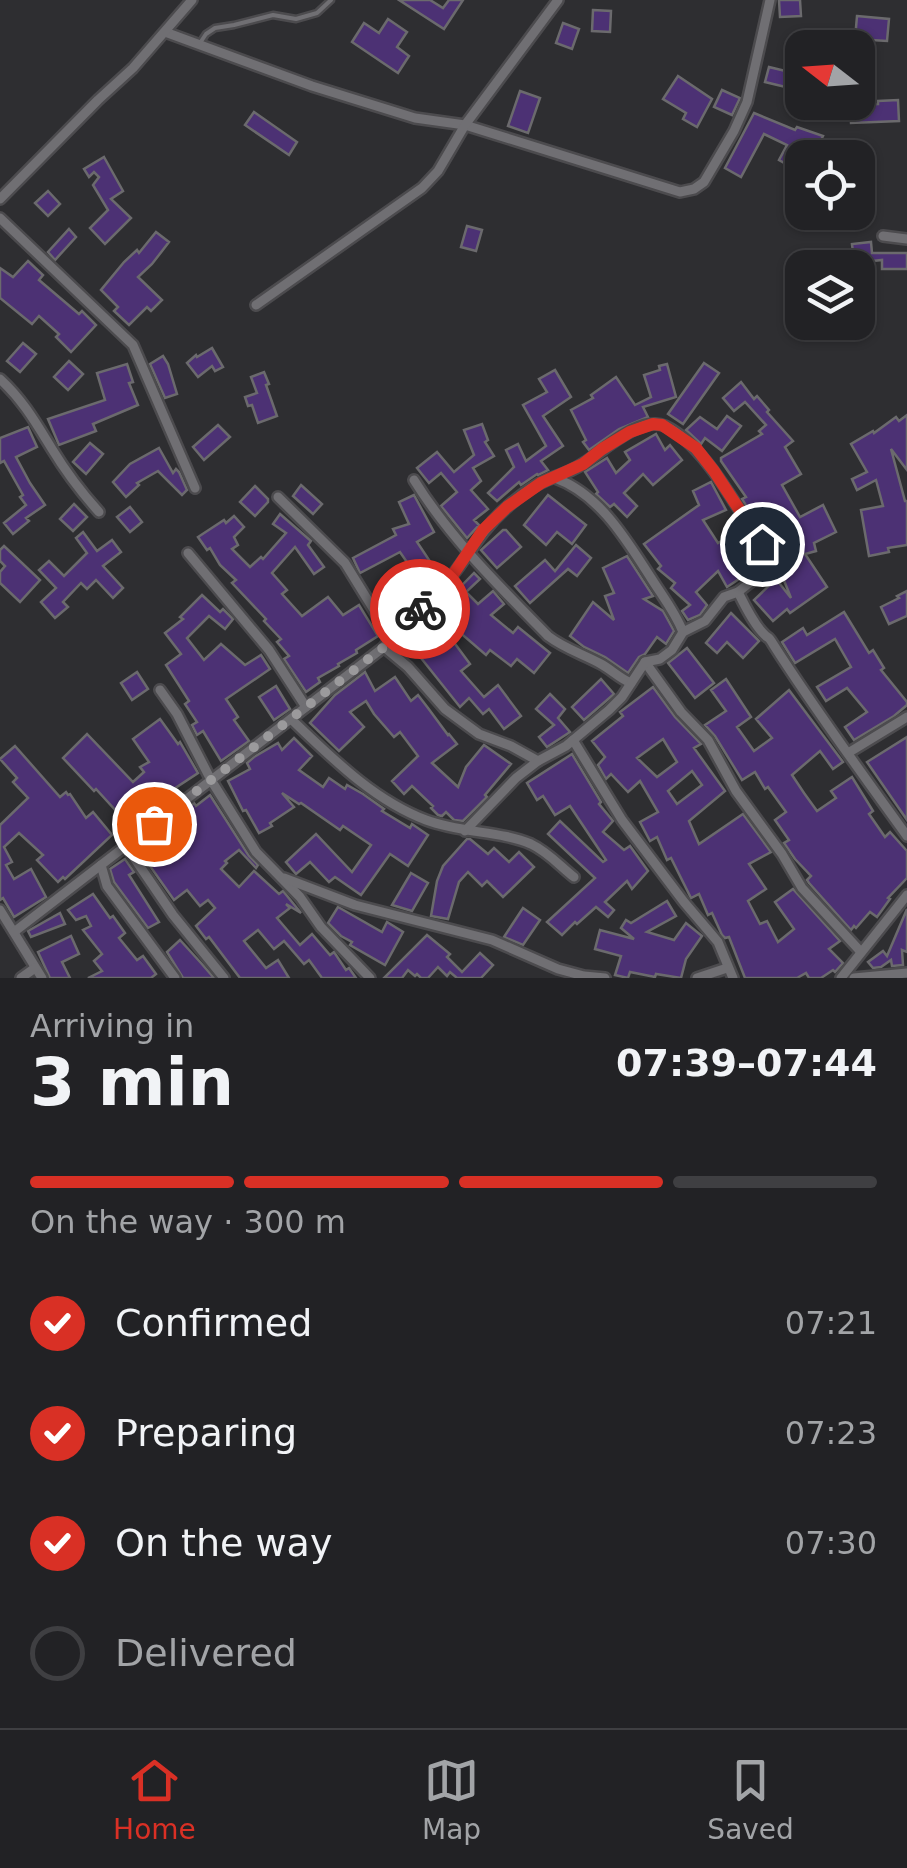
<!DOCTYPE html>
<meta charset="utf-8">
<style>
body{margin:0;font-family:"DejaVu Sans",sans-serif;background:#2e2f32;color:#f1f3f6;height:100vh;display:flex;flex-direction:column;font-size:38px;white-space:nowrap}
*{box-sizing:border-box;margin:0}
p{font-size:32px;color:#a2a4a7}
.icon{flex:none;width:55px;height:55px;fill:none;stroke:currentColor;stroke-width:2;stroke-linecap:round;stroke-linejoin:round}
.map{position:relative;height:978px;overflow:hidden}
.details{display:flex;flex-direction:column;background:#222225;flex:1}
.details>*{flex:none}
.needle{width:65px;rotate:287deg}
.controls{position:absolute;left:785px;top:30px;display:grid;gap:20px}
.controls a{display:grid;place-items:center;width:90px;height:90px;border-radius:20px;background:#222225;box-shadow:0 2px 8px #0004,0 0 0 2px #3f3f42;font-size:50px}
.pin{position:absolute;display:grid;place-items:center;width:85px;height:85px;color:#fff;margin:-42px;border:5px solid #fff;border-radius:50%;box-shadow:0 2px 10px #0007}
.courier{position:absolute;display:grid;place-items:center;width:100px;height:100px;margin:-50px;border:8px solid #d93025;border-radius:50%;background:#fff;color:#222;box-shadow:0 2px 12px #0007}
.head em{font-style:normal;font-weight:800}
.head div{display:flex;flex-direction:column-reverse}
.head{display:flex;align-items:center;justify-content:space-between;height:170px;padding:0 30px}
h1{font-size:65px;font-weight:800;line-height:75px}
.bar{display:grid;grid-template-columns:repeat(4,1fr);gap:15px 10px;align-content:center;height:120px;padding:0 30px}
.bar i{height:12px;border-radius:8px;background:#3f3f42}
.bar .active{background:#d93025}
.bar p{grid-column:span 4}
ol{padding:0 30px;list-style:none}
li{display:flex;align-items:center;gap:30px;height:110px}
li p{margin-inline-start:auto}
li .icon{padding:10px;border-radius:50%;background:#d93025;color:#fff;stroke-width:4}
li:last-child{color:#a2a4a7}
li i{width:55px;height:55px;border:5px solid #3f3f42;border-radius:50%}
.tab-bar{display:flex;justify-content:space-around;align-items:center;height:140px;border-top:2px solid #3f3f42;background:#222225;font-size:28px;color:#a2a4a7}
.tab-bar a{display:grid;justify-items:center;gap:5px}
.tab-bar .active{color:#d93025}
.map>svg:first-child{display:block}
.building{fill:#4c3174;stroke:#6b6a6d;stroke-width:2.5;fill-rule:evenodd}
.lines{fill:none;stroke-linecap:round;stroke-linejoin:round}
.lane-casing{stroke:#4c4b4e;stroke-width:9}
.street-casing{stroke:#4c4b4e;stroke-width:14}
.lane{stroke:#706f73;stroke-width:4}
.street{stroke:#706f73;stroke-width:9}
.done{stroke:#9b9a9c;stroke-width:10;stroke-dasharray:0 18}
.route{stroke:#d93025;stroke-width:12}
</style>
<div class="map">
<svg width="907" height="978" viewBox="0 0 907 978">
<rect width="100%" height="100%" fill="#2e2e31"/>
<g class="building">
<path d="M399 0H430L443 8 449 0H463L444 29Z"/>
<path d="M779 0H800L801 16 780 17Z"/>
<path d="M593 10 611 11 610 32 592 31Z"/>
<path d="M857 16 889 19 887 41 855 39Z"/>
<path d="M388 19 407 32 397 47 409 56 398 73 352 42 364 23 379 33Z"/>
<path d="M563 23 579 29 572 49 556 43Z"/>
<path d="M769 67 802 75V91L765 82Z"/>
<path d="M678 76 712 99 697 127 683 119 686 113 663 99Z"/>
<path d="M722 90 740 98 732 115 714 107Z"/>
<path d="M520 91 540 98 528 133 508 126Z"/>
<path d="M898 100 899 121 851 123 850 105 878 104V101Z"/>
<path d="M815 102H843L837 120 812 111Z"/>
<path d="M254 112 297 142 289 155 245 125Z"/>
<path d="M754 113 795 130 797 127 823 136 812 158H802V173L779 160 787 145 764 134 741 177 725 168Z"/>
<path d="M104 157 123 191 111 199 131 218 105 244 90 228 108 210 93 185 99 177 94 172 89 177 84 169Z"/>
<path d="M48 191 60 204 48 216 35 203Z"/>
<path d="M467 226 482 230 476 251 461 247Z"/>
<path d="M69 229 76 237 55 260 48 252Z"/>
<path d="M156 232 169 242 152 264 138 277 162 300 151 311 147 307 129 325 114 311 118 307 101 290 124 262 137 250 139 253Z"/>
<path d="M871 242 872 253H907V269H882V260L854 263 852 244Z"/>
<path d="M28 261 43 275 39 280 79 314 82 311 96 325 71 352 56 337 59 334 39 316 32 324 0 298V268L13 277Z"/>
<path d="M802 306V322H819V328L794 331 791 307Z"/>
<path d="M23 343 36 354 20 372 7 361Z"/>
<path d="M212 348 223 367 215 371 212 366 198 377 187 363 196 355 197 357Z"/>
<path d="M163 356 168 364 177 394 165 398 150 364Z"/>
<path d="M69 361 83 374 68 390 54 377Z"/>
<path d="M704 363 719 373 683 424 668 414Z"/>
<path d="M127 364 133 382 129 383 138 405 93 424 96 431 59 445 48 419 105 400 97 373Z"/>
<path d="M667 364 676 397 643 407 648 417 619 429 589 450 583 442 586 440 571 410 593 398 591 395 616 377 635 405 651 397 644 375 660 370 659 366Z"/>
<path d="M555 370 571 397 543 416 563 446 541 461 548 470 538 475 537 474 521 485 519 482 497 501 488 493 514 467 506 450 518 444 526 461 546 446 523 405 547 392 539 379Z"/>
<path d="M264 372 269 384 266 385 277 416 258 423 252 405 248 406 245 397 257 393 251 377Z"/>
<path d="M741 382 754 399 757 396 769 410 767 412 793 441 785 447 801 474 782 485 800 517 823 505 836 532 814 543 816 551 805 554 827 587 790 613 787 609 773 621 754 600 776 579 791 598 768 540 742 499 746 497 721 461V458L762 434 759 431 766 425 745 402 734 411 723 398Z"/>
<path d="M907 415V470L891 449 905 501H907V545L888 548 889 552 869 556 861 510 883 506 876 480 857 490 852 479 867 472 851 444 873 431 874 433 896 417 899 421Z"/>
<path d="M727 416 741 426 722 451 705 438 701 444 686 430 700 417 717 429Z"/>
<path d="M482 424 488 440 485 442 494 456 473 468 481 481 471 490 488 509 474 520 479 525 467 538 441 506 457 492 441 473 429 483 417 468 437 452 454 472 474 455 464 430Z"/>
<path d="M218 425 230 437 204 460 193 447Z"/>
<path d="M28 427 37 447 16 457 30 483 45 505 26 518 29 521 13 534 4 523 26 505 20 497 23 495 4 461 0 463V438Z"/>
<path d="M656 434 665 450 670 445 682 460 653 485 643 474 624 493 637 506 627 517 614 504 610 507 596 494 598 492 585 472 607 458 616 473 630 460 625 452Z"/>
<path d="M90 443 103 454 86 474 73 462Z"/>
<path d="M159 448 173 473 176 469 179 472 187 490 182 495 158 471 137 483 139 485 126 497 113 482 130 464Z"/>
<path d="M711 482 726 510 703 520 718 543 740 530 755 554 757 562 751 571 727 587 718 571 696 592 707 605 700 615 688 620 682 611 690 605 671 588 675 583 658 569 661 566 644 544 699 505 693 491Z"/>
<path d="M301 485 322 504 313 514 293 496Z"/>
<path d="M255 486 268 499V502L255 516 240 502Z"/>
<path d="M414 495 434 532 417 542 439 575 419 589 424 594 405 611 394 598 418 578 400 552 360 573 353 558 396 535 393 529 409 524 399 502Z"/>
<path d="M548 495 586 525 572 544 557 532 546 545 524 525Z"/>
<path d="M74 504 87 517 73 531 60 519Z"/>
<path d="M130 507 142 522 130 532 117 517Z"/>
<path d="M280 514 311 541 308 545 324 567 314 574 295 547 272 573 287 590 282 594 302 616 328 597 343 615 359 605 378 636 356 650 357 653 338 664 339 666 318 678 320 682 306 692 284 659 289 656 277 642 281 639 264 621 266 619 232 583 236 580 220 565 210 548 207 550 198 537 224 520 226 523 234 516 244 527 234 537 238 545 232 549 250 567 261 557 263 559 286 533 273 524Z"/>
<path d="M503 530H506L521 547 497 568 481 550Z"/>
<path d="M83 532 97 551 112 540 121 552 103 566 123 588 113 598 96 580 87 589 81 583 63 602 68 607 55 618 41 602 56 588 39 570 49 561 64 576 87 553 76 538Z"/>
<path d="M576 545 591 558 577 576 568 569 530 603 515 586 545 560 555 571Z"/>
<path d="M4 546 40 580 20 602 0 583V572L5 566 0 561V550Z"/>
<path d="M627 556 653 596 644 599 663 611 674 631 666 644 657 637 645 654 639 657 628 673 605 657 584 647 570 636 593 602 614 620 605 596 614 593 603 568Z"/>
<path d="M474 573 480 579 466 592 478 604 493 591 504 604 491 615 513 633 518 627 550 653 534 673 517 659 511 666 490 650 486 655 436 612Z"/>
<path d="M907 591V616L889 624 881 607 899 598 897 596Z"/>
<path d="M202 595 220 612 223 609 233 619 225 629 209 616 187 638 204 660 221 644 245 665 261 655 270 669 226 699 238 717 234 720 249 741 221 761 203 731 197 735 192 725 197 722 185 704 189 701 166 665 181 654 165 633 183 619 180 617Z"/>
<path d="M844 612 869 653 873 650 884 668 881 670 907 702V705L894 716 854 740 845 727 867 712 847 688 826 701 817 687 851 667 835 639 795 663 782 642 803 628 807 635Z"/>
<path d="M731 613 759 641 743 658 727 642 717 653 706 643Z"/>
<path d="M433 614 470 664 461 671 484 697 498 685 521 716 504 729 489 709 483 714 469 698 460 707 421 658 437 645 418 625 429 615 431 617Z"/>
<path d="M687 648 714 683 695 698 668 663Z"/>
<path d="M137 672 148 689 132 700 121 683Z"/>
<path d="M365 672 375 691 395 677 411 701 418 695 428 708 448 735 449 734 457 744 432 763 458 787 466 767 484 745 511 764 485 795 487 797 463 821 454 820 446 812 442 816 438 815 431 808 433 806 412 786 404 794 392 781 418 756 400 732 394 737 374 714 366 701 350 712 364 727 339 751 310 723 335 695Z"/>
<path d="M601 679 614 694 584 720 572 707Z"/>
<path d="M726 679 751 717 737 727 754 751 772 738 756 719 789 690 843 762 833 769 820 751 792 775 804 793 817 811 836 798 831 791 852 777 873 811 869 814 885 837 890 832 907 851V878L888 898 890 899 877 917 870 912 856 928 854 926 851 930 809 883 807 880 811 876 795 859 784 843 789 840 775 820 786 812 768 787 765 789 755 772 742 780 715 736 705 725 726 711 711 690Z"/>
<path d="M276 686 290 709 274 720 259 697Z"/>
<path d="M653 687 675 717 701 744 694 748 725 791 689 821 699 844 743 814 771 852 749 864 766 889 748 901 760 924 767 921 778 942 794 929 775 902 793 889 840 941 829 949 843 963 835 972 833 970 821 978H809L806 973 797 978H745L729 937 725 938 722 935 712 913 708 915 699 894 691 898 671 858 667 860 657 837 650 841 640 822 658 812 640 781 628 792 611 774 606 779 598 765 605 757 592 741 623 716 620 712ZM663 739 677 762 657 777 637 758ZM692 771 702 785 677 804 668 791Z"/>
<path d="M550 694 565 709 558 718 570 732 547 747 539 737 554 725 536 709Z"/>
<path d="M160 719 178 744 180 742 198 773 157 800 145 812 143 810 128 824 96 789 94 791 63 758 87 734 133 782 144 772 140 767 149 762 133 739Z"/>
<path d="M907 737V820L867 762Z"/>
<path d="M294 738 312 756 299 770 323 787 329 778 345 789 347 785 363 794 384 809 382 811 410 828 412 824 428 835 408 866 390 854 361 895 335 877 329 882 310 862 296 874 286 862 316 834 352 872 371 845 343 826 340 830 301 803 299 804 282 793 294 807 270 823 272 826 259 833 246 810 243 811 228 781 250 769 247 763 254 757 278 743 282 750Z"/>
<path d="M15 746 60 797 66 792 68 795 70 794 86 818 93 812 112 835 65 879 63 877 58 882 37 860 43 855 19 833 4 847 12 862 6 865 14 879 31 869 46 897 14 917 3 898 0 900V825L28 798 13 782 17 778 0 759Z"/>
<path d="M572 754 601 802 599 804 613 821 603 832 624 850 630 846 648 871 632 889 627 881 605 902 614 910 608 917 596 907 577 924 575 922 562 935 547 922 595 878 548 834 560 821 603 862 606 860 570 806 555 815 543 796 537 800 527 783Z"/>
<path d="M210 795 249 856 258 865 256 868 239 850 225 861 227 863 221 869 239 887 254 871 279 894 283 891 301 913 286 904 290 908 277 918 300 945 312 934 330 955 334 952 346 970 349 968 356 978H322L309 960 304 964 284 941 274 949 258 930 244 941 266 968 278 960 289 978H240L209 937 206 939 196 926 215 908 208 900 200 906 187 890 174 900 145 859 159 847 152 839 188 810 187 809 194 803 196 806Z"/>
<path d="M467 839H470L488 854 494 848 509 862 519 852 534 867 503 897 487 881 482 886 468 872 459 882 448 919 431 916 437 881 443 866Z"/>
<path d="M125 859 134 872 129 875 159 922 148 928 114 882 110 869Z"/>
<path d="M411 873 428 883 412 911 392 905Z"/>
<path d="M93 894 110 918 113 916 125 933 119 938 137 960 143 956 156 974 151 978H88L102 971 94 961 102 954 83 930 91 926 86 916 76 920 68 910Z"/>
<path d="M667 901 676 916 647 932 674 940 686 923 702 936 686 959 681 978 656 974 655 977 630 972 628 978 615 975 621 956 595 949 600 930 634 939 621 928 626 920 631 923Z"/>
<path d="M338 907 382 932 387 922 403 932 385 965 350 945 352 942 341 936 328 923Z"/>
<path d="M523 908 540 920 523 945 504 937Z"/>
<path d="M907 909V952L902 950 903 965 892 966 891 960 881 967 873 968 868 962 883 951 887 956Z"/>
<path d="M60 913 65 924 31 937 28 931Z"/>
<path d="M427 935 450 954 447 957 462 972 480 953 493 965 481 978H457L450 972 447 976 438 967 428 978H421L417 974 415 976 408 970 402 978H384Z"/>
<path d="M71 936 79 954 62 962 70 978H50L38 952Z"/>
<path d="M180 940 201 963 214 978H183L167 952Z"/>
</g>
<g class="lines">
<g class="lane-casing">
<path id="lane" d="M200 43 206 34 215 28 234 25 273 15 296 19 317 13 331 0"/>
</g>
<g class="street-casing">
<g id="street">
<path d="M165 32 312 86 415 118 465 125 680 192 694 189 704 182 734 131 747 102 770 0"/>
<path d="M0 199 98 100 133 68 192 0"/>
<path d="M0 218 133 345 195 488"/>
<path d="M883 236 907 239"/>
<path d="M256 305 422 188 438 171 465 125 558 0"/>
<path d="M0 379C23 400 36 423 52 449 66 472 81 492 99 512"/>
<path d="M555 478C600 494 627 541 651 578 663 597 675 612 683 632"/>
<path d="M414 480C450 538 500 587 548 636 565 649 583 654 601 664 612 670 619 678 631 683"/>
<path d="M278 497 345 563 390 636"/>
<path d="M188 553 269 650 306 707"/>
<path d="M738 592C745 606 752 621 762 632 770 641 767 634 773 644 815 710 861 772 907 836"/>
<path d="M384 647 408 667 445 709 479 734 511 746 538 761"/>
<path d="M645 662 681 712 708 740 736 791 782 854 802 888 861 952"/>
<path d="M160 690 177 714 211 780 256 852 300 897 321 927 370 978"/>
<path d="M291 719C331 757 373 800 426 820 460 833 501 831 531 844 548 852 560 866 574 877"/>
<path d="M573 740 622 820 684 902 718 942 733 978"/>
<path d="M848 753 907 717"/>
<path d="M126 846 173 915 224 978"/>
<path d="M101 865 107 886 175 978"/>
<path d="M284 878 355 905 492 940 558 969 584 976 605 978"/>
<path d="M0 910 42 978"/>
<path d="M14 932 384 647C397 623 424 608 443 587 466 561 477 534 505 509 517 498 534 485 549 479 561 475 574 470 584 463 603 451 641 415 665 426 704 444 737 508 761 544L766 563 757 577 738 592 724 597 705 621 683 632 672 650 660 659 645 662 622 697 609 710 566 746 538 761 516 778 465 831"/>
<path d="M21 978 35 968"/>
<path d="M697 978 727 968"/>
<path d="M841 978 907 895"/>
<path d="M854 978 907 973"/>
</g>
</g>
<use href="#lane" class="lane"/>
<use href="#street" class="street"/>
</g>
<g class="lines">
<path class="done" d="M154 824 384 647 390 636 420 609"/>
<path class="route" d="M420 609 452 576 483 530 507 507 541 483 583 464 602 449 630 432 653 424 662 425 696 448 714 471 762 544"/>
</g>
</svg>
<div class="controls">
<a><svg class="needle" viewBox="-14 -14 28 28"><path d="M0-13l5 13h-10z" fill="#e53935"/><path d="M0 13l5-13h-10z" fill="#a2a4a7"/></svg></a>
<a><svg class="icon" aria-label="locate" viewBox="0 0 24 24"><circle cx="12" cy="12" r="6"/><path d="M12 2v4M12 18v4M2 12h4M18 12h4"/></svg></a>
<a><svg class="icon" aria-label="layers" viewBox="0 0 24 24"><path d="M12 4l9 5-9 5-9-5zM3 14l9 5 9-5"/></svg></a>
</div>
<div class="pin" style="left:154px;top:824px;background:#ea580c"><svg class="icon" aria-label="bag" viewBox="0 0 24 24"><path d="M5 8h14l-1 12H6zM9 8a3 3 0 0 1 6 0"/></svg></div>
<div class="pin" style="left:762px;top:544px;background:#1f2937"><svg class="icon" aria-label="home" viewBox="0 0 24 24"><path d="M3 11l9-7 9 7M6 9v11h12V9"/></svg></div>
<div class="courier" style="left:420px;top:609px"><svg class="icon" aria-label="bike" viewBox="0 0 24 24"><circle cx="6" cy="16" r="4"/><circle cx="18" cy="16" r="4"/><path d="M6 16l4-8h5l3 8M10 8l3 8H6M13 5h3"/></svg></div>
</div>
<section class="details">
<div class="head"><div><h1>3 min</h1><p>Arriving in</p></div><em>07:39–07:44</em></div>
<div class="bar"><i class="active"></i><i class="active"></i><i class="active"></i><i></i><p>On the way · 300 m</p></div>
<ol>
<li><svg class="icon" aria-label="check" viewBox="0 0 24 24"><path d="M5 12l5 5 9-10"/></svg>Confirmed<p>07:21</p></li>
<li><svg class="icon" aria-label="check" viewBox="0 0 24 24"><path d="M5 12l5 5 9-10"/></svg>Preparing<p>07:23</p></li>
<li><svg class="icon" aria-label="check" viewBox="0 0 24 24"><path d="M5 12l5 5 9-10"/></svg>On the way<p>07:30</p></li>
<li><i></i>Delivered</li>
</ol>
</section>
<nav class="tab-bar">
<a class="active"><svg class="icon" aria-label="home" viewBox="0 0 24 24"><path d="M3 11l9-7 9 7M6 9v11h12V9"/></svg>Home</a>
<a><svg class="icon" aria-label="map" viewBox="0 0 24 24"><path d="M3 6l6-2 6 2 6-2v14l-6 2-6-2-6 2zM9 4v14M15 6v14"/></svg>Map</a>
<a><svg class="icon" aria-label="saved" viewBox="0 0 24 24"><path d="M7 4h10v16l-5-4-5 4z"/></svg>Saved</a>
</nav>
